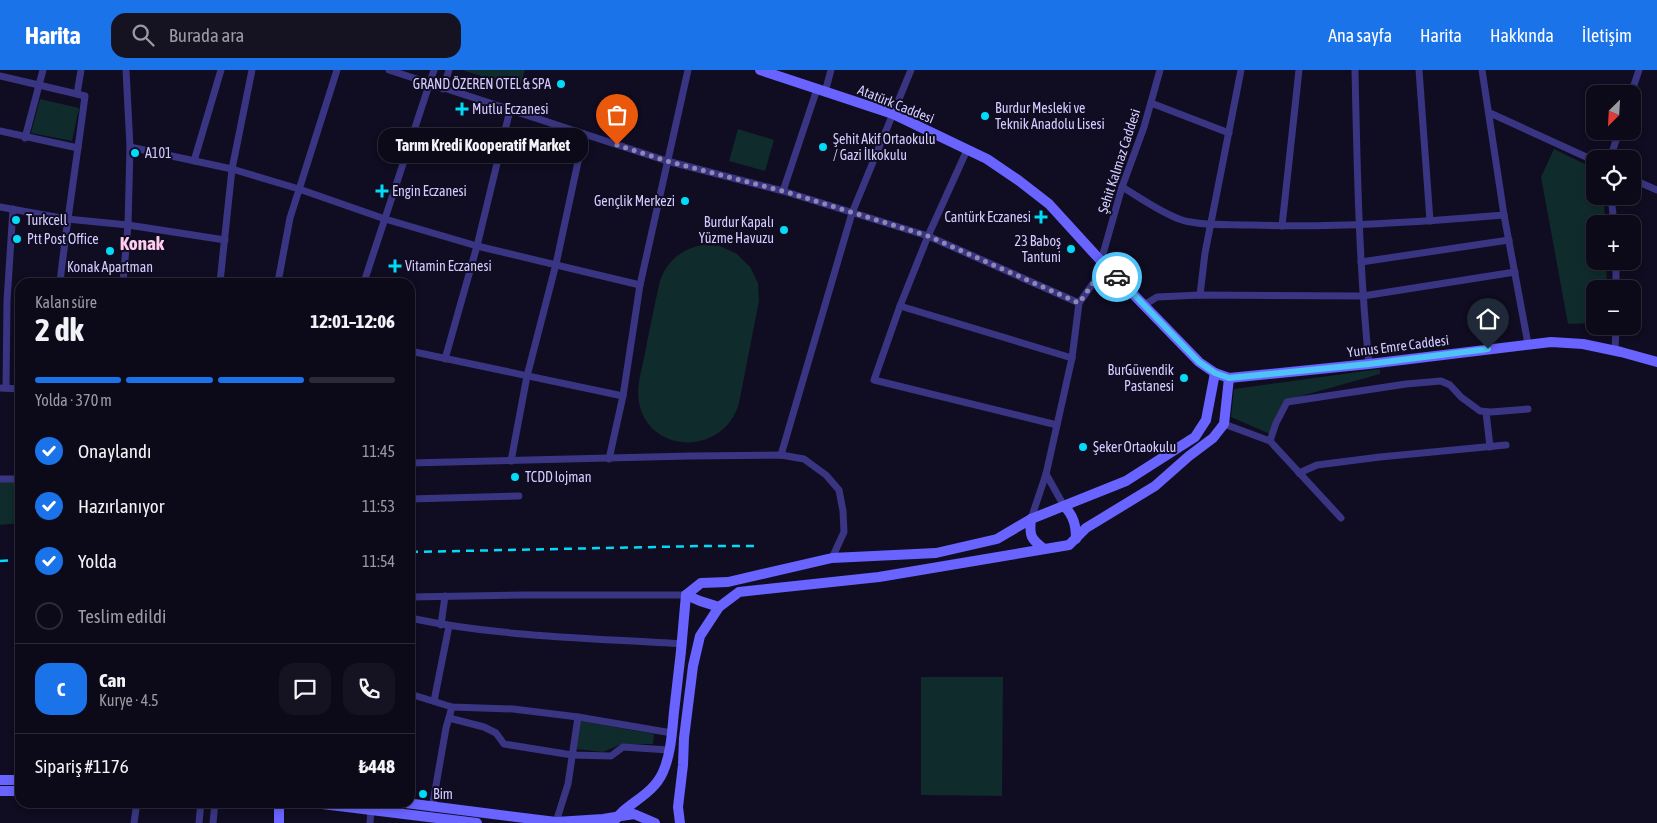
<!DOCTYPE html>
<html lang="tr">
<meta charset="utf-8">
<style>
body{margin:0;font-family:"Asap Condensed",sans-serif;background:#151222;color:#f1f3f6;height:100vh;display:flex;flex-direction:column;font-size:19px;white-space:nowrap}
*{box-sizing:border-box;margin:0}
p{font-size:16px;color:#9a9aa2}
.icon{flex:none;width:28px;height:28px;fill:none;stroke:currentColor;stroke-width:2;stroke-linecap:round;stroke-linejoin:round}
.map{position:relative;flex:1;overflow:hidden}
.drawer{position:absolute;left:15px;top:208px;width:400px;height:530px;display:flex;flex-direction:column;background:#0c0919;border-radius:15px;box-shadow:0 2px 8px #0003,0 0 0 1px #2c2a38}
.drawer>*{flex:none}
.needle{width:32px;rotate:204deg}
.fabs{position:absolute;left:1586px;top:15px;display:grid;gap:10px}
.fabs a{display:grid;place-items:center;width:55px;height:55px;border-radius:10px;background:#0c0919;box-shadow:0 2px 8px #0003,0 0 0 1px #2c2a38;font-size:25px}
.pin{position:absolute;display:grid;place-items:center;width:42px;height:42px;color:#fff;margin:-51px -21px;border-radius:50% 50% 50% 0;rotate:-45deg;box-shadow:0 0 5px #0007}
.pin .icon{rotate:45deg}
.courier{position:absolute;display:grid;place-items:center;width:50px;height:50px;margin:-25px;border:4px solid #4fc3f7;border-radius:50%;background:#fff;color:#222;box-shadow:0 1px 6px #0007}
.bubble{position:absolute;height:35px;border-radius:15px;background:#0c0919;box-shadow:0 2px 8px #0003,0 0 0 1px #2c2a38;font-size:16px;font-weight:700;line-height:35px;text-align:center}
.head em{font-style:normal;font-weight:700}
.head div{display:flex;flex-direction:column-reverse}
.head{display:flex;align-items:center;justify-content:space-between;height:85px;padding:0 20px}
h1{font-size:32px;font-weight:700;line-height:38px}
.bar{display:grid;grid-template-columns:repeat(4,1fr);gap:8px 5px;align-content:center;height:60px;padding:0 20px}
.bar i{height:6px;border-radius:4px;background:#2c2a38}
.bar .active{background:#1a73e8}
.bar p{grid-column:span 4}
.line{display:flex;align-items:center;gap:12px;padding:0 20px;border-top:1px solid #2c2a38}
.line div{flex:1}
.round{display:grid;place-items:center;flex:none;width:52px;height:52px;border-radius:15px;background:#151222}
ol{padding:0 20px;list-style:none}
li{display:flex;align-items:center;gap:15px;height:55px}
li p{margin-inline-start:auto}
li .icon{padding:5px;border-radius:50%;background:#1a73e8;color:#fff;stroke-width:4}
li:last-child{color:#9a9aa2}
li i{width:28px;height:28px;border:2px solid #2c2a38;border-radius:50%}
header{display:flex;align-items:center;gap:30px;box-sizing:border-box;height:70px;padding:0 25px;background:#1a73e8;color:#fff}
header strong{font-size:24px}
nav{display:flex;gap:28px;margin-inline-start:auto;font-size:18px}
.search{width:350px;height:45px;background:#151222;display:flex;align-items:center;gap:12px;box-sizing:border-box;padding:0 18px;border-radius:15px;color:#9a9aa2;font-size:19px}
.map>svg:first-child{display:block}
.green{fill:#0f2b2b}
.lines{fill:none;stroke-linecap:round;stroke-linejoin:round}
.street{stroke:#393582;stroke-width:7}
.secondary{stroke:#6963ff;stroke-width:10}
.rail{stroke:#00dcf7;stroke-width:2.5;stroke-dasharray:8 6;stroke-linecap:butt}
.done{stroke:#8f89b1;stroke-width:5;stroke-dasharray:0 9}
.route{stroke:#4fc3f7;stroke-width:6}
.poi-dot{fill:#00dcf7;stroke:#100c21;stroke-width:2}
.labels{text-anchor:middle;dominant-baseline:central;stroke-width:4;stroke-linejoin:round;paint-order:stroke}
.poi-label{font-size:14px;fill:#d3ccff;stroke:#100c21;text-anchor:start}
.street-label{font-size:14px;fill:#d3ccff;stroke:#100c21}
.district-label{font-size:19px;font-weight:bold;fill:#ffceed;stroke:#100c21}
</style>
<header>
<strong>Harita</strong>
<div class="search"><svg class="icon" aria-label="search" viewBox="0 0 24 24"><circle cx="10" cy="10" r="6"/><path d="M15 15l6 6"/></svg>Burada ara</div>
<nav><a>Ana sayfa</a><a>Harita</a><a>Hakkında</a><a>İletişim</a></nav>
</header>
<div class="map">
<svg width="1657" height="753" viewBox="0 0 1657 753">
<rect width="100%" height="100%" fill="#100c21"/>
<g class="green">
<path d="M462 0H525L519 18Z"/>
<path d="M40 29 79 38 72 71 31 63Z"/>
<path d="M738 59 774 70 765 101 729 91Z"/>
<path d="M1554 79 1595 99V126H1604L1605 154H1595V191H1606L1607 219H1595V253L1568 254 1541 107Z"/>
<path d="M702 175 720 176 737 184 750 197 758 213 759 231 739 333C725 385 650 386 639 333 636 316 642 299 645 283 649 261 654 238 659 215 664 194 680 179 702 175Z"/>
<path d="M1380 299V304L1287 330 1270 364 1231 347 1234 319Z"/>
<path d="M20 409V453L0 455V410Z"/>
<path d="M921 607H1003L1002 726 921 725Z"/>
<path d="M580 651 654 664 653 674H622L603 682 576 679Z"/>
</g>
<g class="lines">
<g class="street">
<path d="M389 0 667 91 783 121 928 166 1079 233"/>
<path d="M1355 0C1357 98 1359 196 1369 294"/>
<path d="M1419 0 1430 151"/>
<path d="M1482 0 1504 145 1528 274"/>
<path d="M0 6 77 24"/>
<path d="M443 19 449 0"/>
<path d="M825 22 831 0"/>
<path d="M1631 24 1639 0"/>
<path d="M1151 33 1229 63"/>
<path d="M1490 43 1595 91"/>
<path d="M0 61 78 78"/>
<path d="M25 68 43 0"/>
<path d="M130 77 232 99 299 119 385 149 477 176 640 215"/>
<path d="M967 80 928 166 900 236 874 310 1057 355"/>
<path d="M1610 89 1619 61"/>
<path d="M194 91 221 0"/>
<path d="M1632 109 1657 120"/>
<path d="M1122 117C1141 128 1161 143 1182 150 1200 156 1231 154 1250 155 1335 158 1419 152 1504 145"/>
<path d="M783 121 817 19"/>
<path d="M1611 126 1614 154"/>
<path d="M0 137 67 149 128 155 225 170"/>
<path d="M1282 156 1299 0"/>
<path d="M1361 192 1509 170"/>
<path d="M60 212C67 150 77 88 85 26L77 24 81 0"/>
<path d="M123 212 128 155 130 77 126 0"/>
<path d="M220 212 232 99 252 0"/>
<path d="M278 212 290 148 337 0"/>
<path d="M364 212 434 0"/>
<path d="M1616 219V191"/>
<path d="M1200 225 1205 183 1241 0"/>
<path d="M1144 235 1157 227 1200 225 1363 226 1515 202"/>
<path d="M900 236 1072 288"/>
<path d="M410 281 623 326"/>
<path d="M1615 281 1616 256"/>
<path d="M445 289 477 176 510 40"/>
<path d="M0 318 20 319"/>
<path d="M6 318 7 231 13 139"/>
<path d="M1486 342 1490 377"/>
<path d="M1224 354 1270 371 1341 448"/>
<path d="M1270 371 1276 353 1287 332 1406 314 1441 311 1450 315 1461 327 1480 341 1491 342 1528 339"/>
<path d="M781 385 852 143 911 0"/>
<path d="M609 389 623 326 640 215 688 0"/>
<path d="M511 391 527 306 556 194 584 64"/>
<path d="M410 393 690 386 781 385 804 389 826 405 839 420 843 441 844 462 832 488"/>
<path d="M1299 403 1317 395 1380 387 1506 375"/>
<path d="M1046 404 1064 436"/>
<path d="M0 409H20"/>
<path d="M410 429 519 426"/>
<path d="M1031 449 1046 404 1057 355 1072 288 1079 233 1094 212 1101 191 1122 117 1144 57 1160 0"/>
<path d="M410 527 522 525H686"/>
<path d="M410 548C499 567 592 568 683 574"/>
<path d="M441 555 445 526"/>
<path d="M410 624 452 637 513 639 578 647 672 663"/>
<path d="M434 631 449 556"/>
<path d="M449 648 484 657 496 663 504 674 572 685 611 686 623 677 669 680"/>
<path d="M432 738 446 658 452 637"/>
<path d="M556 752 568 714 578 647"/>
<path d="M134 753 137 732"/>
<path d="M199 753 201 732"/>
<path d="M213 753 215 732"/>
<path d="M370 753 371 740"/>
</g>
<g class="secondary">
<path d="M760 0 893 44 987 89 1018 110 1049 134 1101 191 1199 292 1215 303 1229 308 1369 294 1551 272 1583 274 1621 282 1657 292"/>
<path d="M1064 436C1074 446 1076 456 1076 469"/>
<path d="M1031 449C1029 466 1031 469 1044 479"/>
<path d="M686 525 700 531 719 537"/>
<path d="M0 710H20"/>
<path d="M0 721H20"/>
<path d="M306 732 477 753"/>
<path d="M398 732 556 752 603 749 634 744 655 753"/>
<path d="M279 753V732"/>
<path d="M613 753C625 733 652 727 663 702 671 684 672 662 674 642 679 603 683 564 686 525L701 513 728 512 832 488 936 483 997 469 1031 449 1126 411 1195 367 1206 350 1215 303"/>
<path d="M680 753 678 737 683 695 684 668 693 596 700 566 719 537 739 522 879 507 1069 475 1086 458 1155 416 1189 386 1213 368 1224 354 1229 308"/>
</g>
<g class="rail">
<path d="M410 482 704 476H756"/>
<path d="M0 491 20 490"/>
</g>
</g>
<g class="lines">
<path class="done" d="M617 75 667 91 783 121 928 166 1079 233 1094 212 1101 191 1117 207"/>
<path class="route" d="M1117 207 1199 292 1215 303 1229 308 1369 294 1488 279"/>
</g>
<g class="poi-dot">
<circle cx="561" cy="14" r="5"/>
<path d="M459.5 31.5h5v5h5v5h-5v5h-5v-5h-5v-5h5z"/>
<circle cx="985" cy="46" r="5"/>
<circle cx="823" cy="77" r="5"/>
<circle cx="135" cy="83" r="5"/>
<path d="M379.5 113.5h5v5h5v5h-5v5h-5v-5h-5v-5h5z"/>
<circle cx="685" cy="131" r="5"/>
<path d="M1038.5 139.5h5v5h5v5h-5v5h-5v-5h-5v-5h5z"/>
<circle cx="16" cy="150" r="5"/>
<circle cx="784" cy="160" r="5"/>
<circle cx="17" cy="169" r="5"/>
<circle cx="1071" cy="179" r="5"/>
<circle cx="110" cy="181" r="5"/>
<path d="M392.5 188.5h5v5h5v5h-5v5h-5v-5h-5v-5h5z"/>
<circle cx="1184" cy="308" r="5"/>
<circle cx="1083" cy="377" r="5"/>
<circle cx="515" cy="407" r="5"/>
<circle cx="423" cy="724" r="5"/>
</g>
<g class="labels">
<g class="poi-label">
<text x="551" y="14" text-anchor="end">GRAND ÖZEREN OTEL &amp; SPA</text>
<text x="995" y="38">Burdur Mesleki ve<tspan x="995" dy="16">Teknik Anadolu Lisesi</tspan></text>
<text x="472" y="39">Mutlu Eczanesi</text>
<text x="833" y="69">Şehit Akif Ortaokulu<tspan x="833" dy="16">/ Gazi İlkokulu</tspan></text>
<text x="145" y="83">A101</text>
<text x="392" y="121">Engin Eczanesi</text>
<text x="675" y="131" text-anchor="end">Gençlik Merkezi</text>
<text x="1031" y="147" text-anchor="end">Cantürk Eczanesi</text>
<text x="26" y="150">Turkcell</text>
<text x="774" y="152" text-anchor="end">Burdur Kapalı<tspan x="774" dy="16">Yüzme Havuzu</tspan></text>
<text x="27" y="169">Ptt Post Office</text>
<text x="1061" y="171" text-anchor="end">23 Baboş<tspan x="1061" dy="16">Tantuni</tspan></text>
<text x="405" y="196">Vitamin Eczanesi</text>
<text x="110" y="197" text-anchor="middle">Konak Apartman</text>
<text x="1174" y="300" text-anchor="end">BurGüvendik<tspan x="1174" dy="16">Pastanesi</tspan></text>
<text x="1093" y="377">Şeker Ortaokulu</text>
<text x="525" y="407">TCDD lojman</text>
<text x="433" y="724">Bim</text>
</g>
<g class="street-label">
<text transform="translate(896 34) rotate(22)">Atatürk Caddesi</text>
<text transform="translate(1119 91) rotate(-72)">Şehit Kalmaz Caddesi</text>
<text transform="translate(1398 276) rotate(-7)">Yunus Emre Caddesi</text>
</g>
<g class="district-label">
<text x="142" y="173">Konak</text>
</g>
</g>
</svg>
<div class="fabs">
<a><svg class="needle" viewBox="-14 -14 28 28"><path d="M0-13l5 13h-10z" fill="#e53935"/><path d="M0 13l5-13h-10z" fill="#9a9aa2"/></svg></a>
<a><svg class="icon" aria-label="locate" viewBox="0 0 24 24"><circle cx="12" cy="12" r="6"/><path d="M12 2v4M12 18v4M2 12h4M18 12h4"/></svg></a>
<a>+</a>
<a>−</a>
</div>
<div class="pin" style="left:617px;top:75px;background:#ea580c"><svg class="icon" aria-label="bag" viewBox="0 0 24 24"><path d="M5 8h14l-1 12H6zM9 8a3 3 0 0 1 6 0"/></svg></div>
<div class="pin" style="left:1488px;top:279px;background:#1f2937"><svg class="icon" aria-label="home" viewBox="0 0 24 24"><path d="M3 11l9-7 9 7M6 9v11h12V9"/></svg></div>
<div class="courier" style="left:1117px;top:207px"><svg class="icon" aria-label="car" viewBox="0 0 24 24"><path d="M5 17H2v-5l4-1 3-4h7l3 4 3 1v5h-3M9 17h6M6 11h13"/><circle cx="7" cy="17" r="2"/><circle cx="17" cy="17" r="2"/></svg></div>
<div class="bubble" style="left:378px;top:58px;width:210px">Tarım Kredi Kooperatif Market</div>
<section class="drawer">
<div class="head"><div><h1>2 dk</h1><p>Kalan süre</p></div><em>12:01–12:06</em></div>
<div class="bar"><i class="active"></i><i class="active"></i><i class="active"></i><i></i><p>Yolda · 370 m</p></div>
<ol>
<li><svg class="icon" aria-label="check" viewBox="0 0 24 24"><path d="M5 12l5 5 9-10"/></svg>Onaylandı<p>11:45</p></li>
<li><svg class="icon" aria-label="check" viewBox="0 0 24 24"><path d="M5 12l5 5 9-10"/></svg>Hazırlanıyor<p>11:53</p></li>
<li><svg class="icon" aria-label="check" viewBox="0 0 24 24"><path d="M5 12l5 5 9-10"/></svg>Yolda<p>11:54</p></li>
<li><i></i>Teslim edildi</li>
</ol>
<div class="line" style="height:90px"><b class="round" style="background:#1a73e8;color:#fff">C</b><div><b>Can</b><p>Kurye · 4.5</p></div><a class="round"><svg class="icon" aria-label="chat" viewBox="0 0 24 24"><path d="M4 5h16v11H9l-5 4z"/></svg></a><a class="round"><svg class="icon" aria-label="phone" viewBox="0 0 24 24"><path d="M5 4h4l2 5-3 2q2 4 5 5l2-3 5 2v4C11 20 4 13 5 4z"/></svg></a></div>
<div class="line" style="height:65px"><div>Sipariş #1176</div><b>₺448</b></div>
</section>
</div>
